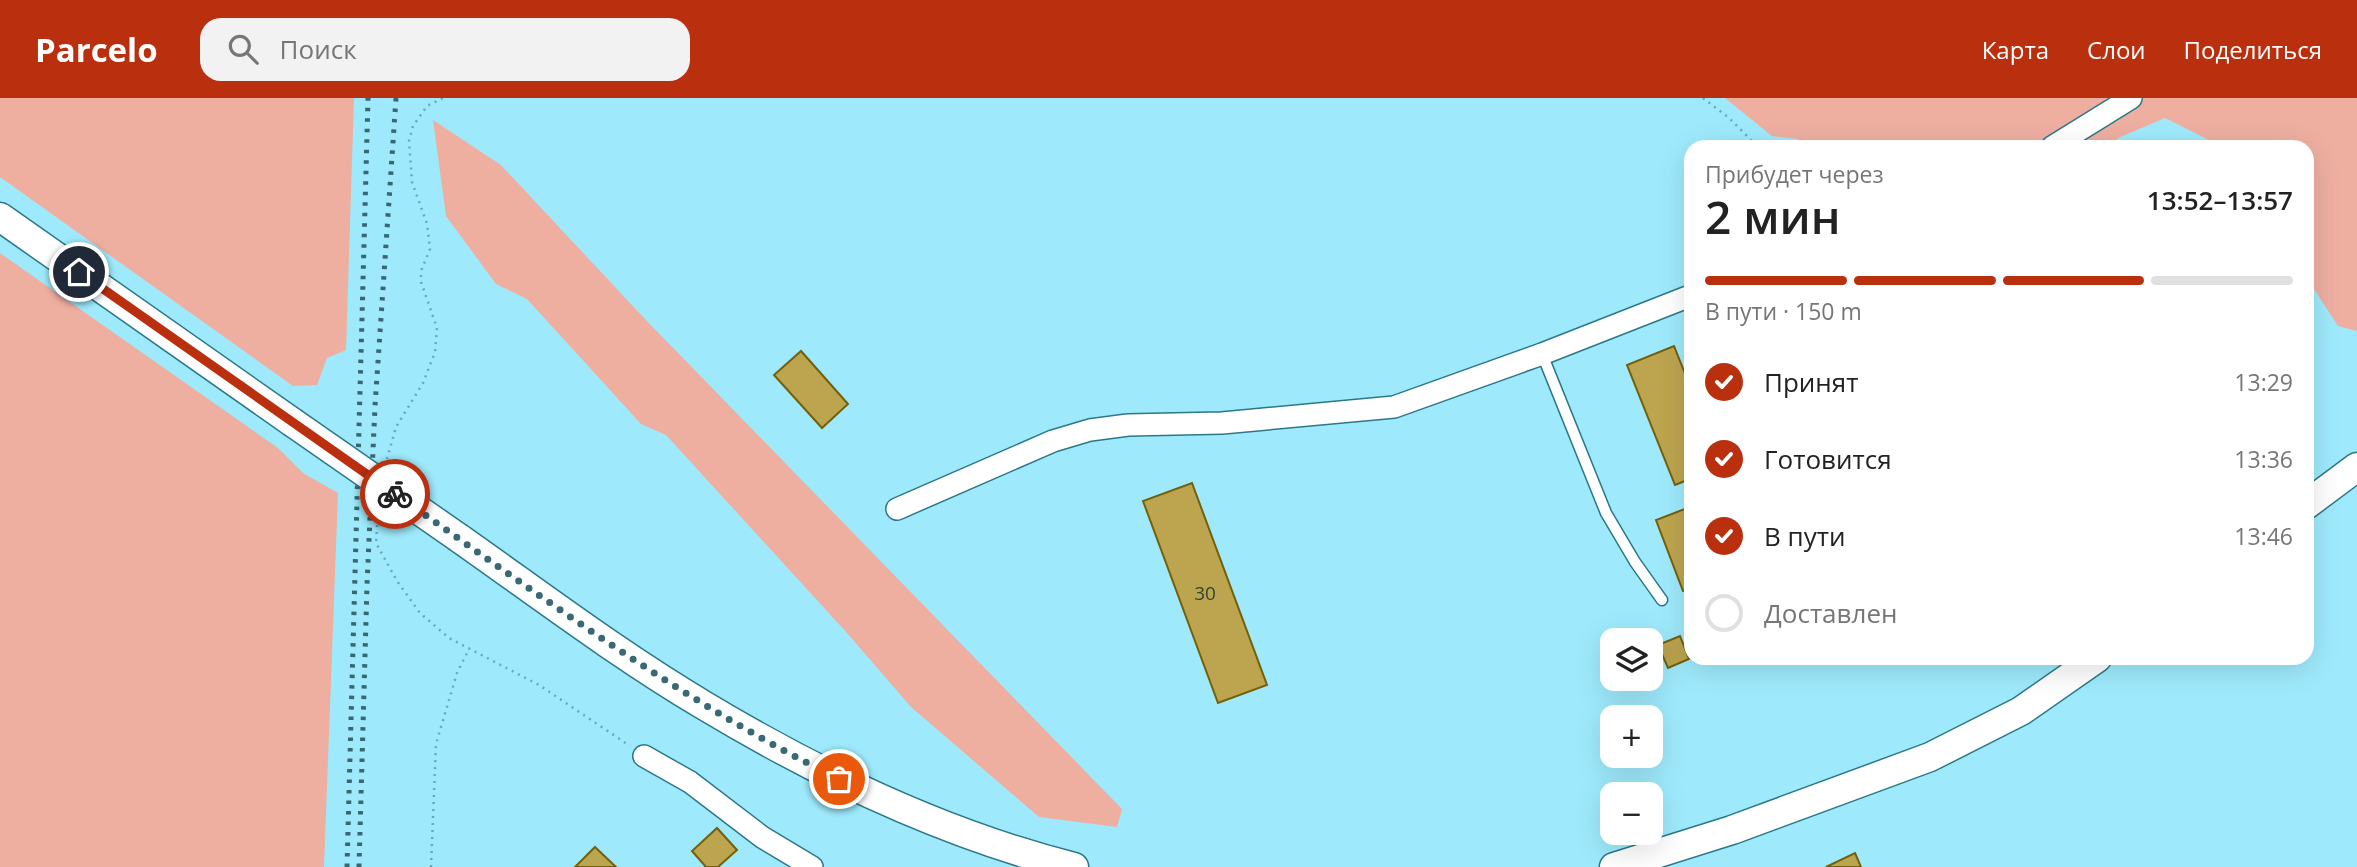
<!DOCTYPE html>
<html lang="ru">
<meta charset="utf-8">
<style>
body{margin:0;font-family:"Open Sans",sans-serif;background:#f2f2f2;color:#222;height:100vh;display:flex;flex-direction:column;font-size:26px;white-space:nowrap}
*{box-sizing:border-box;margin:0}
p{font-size:23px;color:#767676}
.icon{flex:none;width:38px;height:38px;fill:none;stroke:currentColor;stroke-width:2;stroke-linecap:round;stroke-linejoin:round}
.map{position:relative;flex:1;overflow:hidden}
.side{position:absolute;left:1684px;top:42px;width:630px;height:525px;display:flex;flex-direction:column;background:#fff;border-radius:21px;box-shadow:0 7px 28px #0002}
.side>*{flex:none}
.fabs{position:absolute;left:1600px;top:530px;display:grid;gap:14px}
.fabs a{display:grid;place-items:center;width:63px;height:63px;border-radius:14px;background:#fff;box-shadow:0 7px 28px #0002;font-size:35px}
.pin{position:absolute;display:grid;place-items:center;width:60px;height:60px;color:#fff;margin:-30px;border:4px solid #fff;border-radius:50%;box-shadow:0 2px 7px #0007}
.courier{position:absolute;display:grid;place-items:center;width:70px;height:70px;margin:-35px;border:5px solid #ba2f0e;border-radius:50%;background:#fff;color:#222;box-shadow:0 2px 9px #0007}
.headline em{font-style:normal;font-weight:600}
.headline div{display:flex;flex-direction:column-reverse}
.headline{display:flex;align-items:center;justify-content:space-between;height:119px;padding:0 21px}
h1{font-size:46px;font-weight:600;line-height:52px}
.bar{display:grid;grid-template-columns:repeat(4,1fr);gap:10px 7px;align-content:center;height:84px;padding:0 21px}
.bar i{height:9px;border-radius:5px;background:#e0e0e0}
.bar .on{background:#ba2f0e}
.bar p{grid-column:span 4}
ol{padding:0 21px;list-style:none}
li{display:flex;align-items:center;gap:21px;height:77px}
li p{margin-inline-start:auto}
li .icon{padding:7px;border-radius:50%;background:#ba2f0e;color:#fff;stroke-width:4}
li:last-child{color:#767676}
li i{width:38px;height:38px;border:4px solid #e0e0e0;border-radius:50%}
header{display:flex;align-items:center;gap:42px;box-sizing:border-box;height:98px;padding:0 35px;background:#ba2f0e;color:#fff}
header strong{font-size:33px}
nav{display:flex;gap:38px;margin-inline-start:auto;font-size:24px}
.search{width:490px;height:63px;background:#f2f2f2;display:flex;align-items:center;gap:18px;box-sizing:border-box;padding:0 24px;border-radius:21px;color:#767676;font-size:26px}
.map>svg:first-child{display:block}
.green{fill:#eeafa1}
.building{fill:#bda54f;stroke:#74600a;stroke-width:2}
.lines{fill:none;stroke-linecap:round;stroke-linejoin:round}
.lane-casing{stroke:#2a7888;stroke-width:13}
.street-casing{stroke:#2a7888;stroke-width:24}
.secondary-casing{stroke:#2a7888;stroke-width:31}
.path{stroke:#6aa8b6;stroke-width:2.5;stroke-dasharray:2 5;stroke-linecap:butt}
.lane{stroke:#fff;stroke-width:10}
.street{stroke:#fff;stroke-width:21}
.secondary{stroke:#fff;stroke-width:28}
.rail{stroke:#386771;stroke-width:5;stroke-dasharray:3.5 7;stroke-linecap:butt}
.secondary-bridge-casing{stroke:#2a7888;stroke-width:31;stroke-linecap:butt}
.secondary-bridge{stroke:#fff;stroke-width:28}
.done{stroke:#396974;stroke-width:7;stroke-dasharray:0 12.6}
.route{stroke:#ba2f0e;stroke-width:9}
.labels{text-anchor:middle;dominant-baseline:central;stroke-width:6;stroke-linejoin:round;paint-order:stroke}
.number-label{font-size:19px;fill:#324433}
</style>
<header>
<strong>Parcelo</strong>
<div class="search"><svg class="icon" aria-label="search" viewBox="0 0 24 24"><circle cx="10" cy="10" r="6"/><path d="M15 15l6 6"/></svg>Поиск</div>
<nav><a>Карта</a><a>Слои</a><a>Поделиться</a></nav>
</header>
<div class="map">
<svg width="2357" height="769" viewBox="0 0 2357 769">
<rect width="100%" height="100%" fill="#9eeafc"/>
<g class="green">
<path d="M0 0H354L346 252 327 260 317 287 293 288 0 79Z"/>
<path d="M1725 0H2357V233L2338 228 2314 191 2307 167 2311 112 2307 109 2306 49H2223L2165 20 2118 40 2112 49H1806L1798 41 1772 38Z"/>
<path d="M433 22 501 67 644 220 1122 711 1117 729 1039 719 911 609 847 535 666 337 641 326 527 201 496 186 446 118Z"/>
<path d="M0 155 278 350 303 375 338 395 324 769H0Z"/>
</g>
<g class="building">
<path d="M1674 248 1690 288V381L1675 387 1627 267Z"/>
<path d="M801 253 848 306 822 330 774 277Z"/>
<path d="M1192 385 1267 587 1218 605 1143 403Z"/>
<path d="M1690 409V490L1683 493 1656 422Z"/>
<path d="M1680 538 1689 561 1668 570 1658 547Z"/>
<path d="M717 730 737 752 718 769H706L692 753Z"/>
<path d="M595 749 616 769H575Z"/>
<path d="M1855 755 1861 769H1826Z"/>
</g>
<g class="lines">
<g class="lane-casing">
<path id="lane" d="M1542 256 1606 415 1635 464 1662 502"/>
</g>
<g class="street-casing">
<g id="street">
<path d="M2052 49 2131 0"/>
<path d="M897 411 1053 343 1090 332 1128 327 1222 325 1394 309 1542 256 1690 198"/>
<path d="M644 658 690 684 762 739 812 769"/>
</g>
</g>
<g class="secondary-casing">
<g id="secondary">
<path d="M0 119 292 324"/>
<path d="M2306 407 2357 369"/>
<path d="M459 440C540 497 619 557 705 608 820 677 943 736 1074 769"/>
<path d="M1614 769 1732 732 1930 659 2021 613 2097 560"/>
</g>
</g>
<g class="path">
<path d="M1703 0 1729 20 1758 49"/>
<path d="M387 361 396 329 423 285 435 254 437 230 421 184V173L430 151 427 126 412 84 409 43 413 28 427 8 443 0"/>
<path d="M378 413 376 445 397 483 420 515 449 540 539 587 630 648"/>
<path d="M431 769 436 646 457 575 469 551"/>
</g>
<use href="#lane" class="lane"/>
<use href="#street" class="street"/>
<use href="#secondary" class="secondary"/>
<g class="rail">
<path d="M347 769 368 0"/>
<path d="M359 769 367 487 375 308 396 0"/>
</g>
<g class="secondary-bridge-casing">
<path id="secondary-bridge" d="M292 324 459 440"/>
</g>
<use href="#secondary-bridge" class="secondary-bridge"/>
</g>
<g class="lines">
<path class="done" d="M395 396C539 496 680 603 839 681"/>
<path class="route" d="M79 174 395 396"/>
</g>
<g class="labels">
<g class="number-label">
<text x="1205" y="495">30</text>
</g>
</g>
</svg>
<div class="fabs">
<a><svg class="icon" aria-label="layers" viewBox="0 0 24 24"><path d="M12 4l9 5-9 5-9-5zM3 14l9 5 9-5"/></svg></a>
<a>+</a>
<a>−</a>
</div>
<div class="pin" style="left:839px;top:681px;background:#ea580c"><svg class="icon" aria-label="bag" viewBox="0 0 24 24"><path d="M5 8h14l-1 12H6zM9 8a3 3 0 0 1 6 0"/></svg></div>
<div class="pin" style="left:79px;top:174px;background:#1f2937"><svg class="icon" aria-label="home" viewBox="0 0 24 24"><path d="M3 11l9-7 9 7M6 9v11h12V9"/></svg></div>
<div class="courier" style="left:395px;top:396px"><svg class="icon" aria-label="bike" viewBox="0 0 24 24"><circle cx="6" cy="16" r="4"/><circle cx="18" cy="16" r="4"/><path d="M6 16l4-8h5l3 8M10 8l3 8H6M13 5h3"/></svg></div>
<section class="side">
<div class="headline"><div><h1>2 мин</h1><p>Прибудет через</p></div><em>13:52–13:57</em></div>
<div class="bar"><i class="on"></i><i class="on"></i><i class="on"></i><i></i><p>В пути · 150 m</p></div>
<ol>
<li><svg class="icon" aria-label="check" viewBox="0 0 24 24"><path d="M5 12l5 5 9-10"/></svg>Принят<p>13:29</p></li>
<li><svg class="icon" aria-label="check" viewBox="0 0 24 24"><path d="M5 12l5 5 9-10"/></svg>Готовится<p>13:36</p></li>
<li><svg class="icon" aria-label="check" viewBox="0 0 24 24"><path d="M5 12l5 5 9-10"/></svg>В пути<p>13:46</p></li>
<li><i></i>Доставлен</li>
</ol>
</section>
</div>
